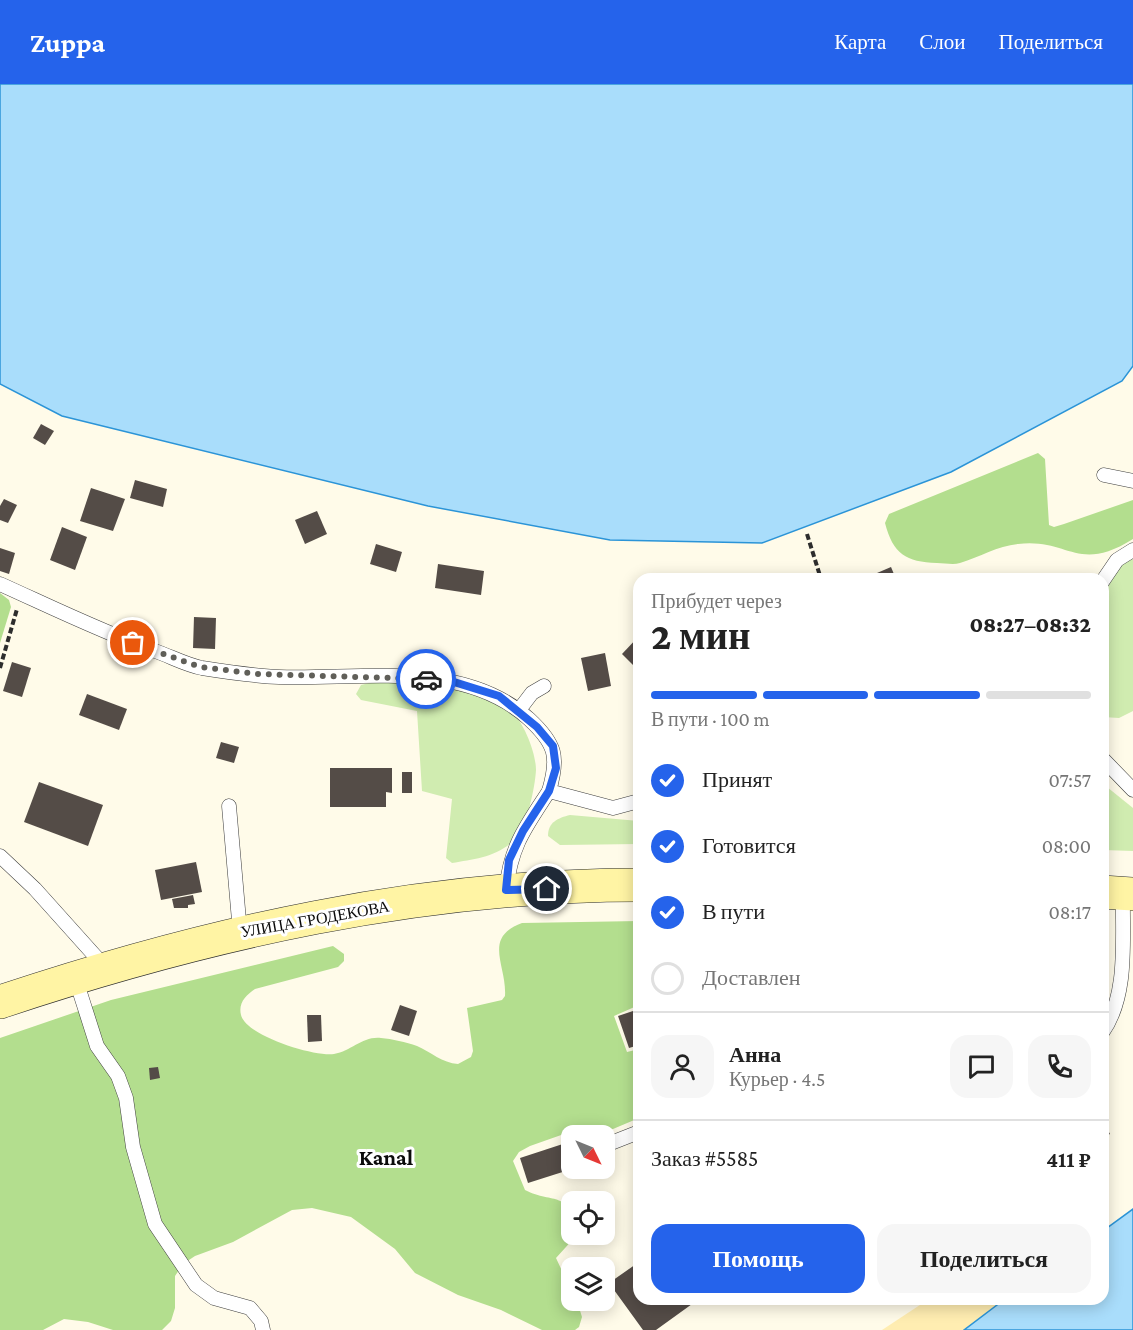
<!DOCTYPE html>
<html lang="ru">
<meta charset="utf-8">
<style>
body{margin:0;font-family:"Crimson Pro",serif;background:#f6f6f6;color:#222;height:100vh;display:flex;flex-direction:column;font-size:22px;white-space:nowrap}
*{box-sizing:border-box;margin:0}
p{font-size:20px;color:#767676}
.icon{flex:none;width:33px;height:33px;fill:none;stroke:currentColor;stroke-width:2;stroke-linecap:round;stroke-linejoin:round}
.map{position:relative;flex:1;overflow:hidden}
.details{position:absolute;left:633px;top:489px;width:476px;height:732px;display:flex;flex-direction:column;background:#fff;border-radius:18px;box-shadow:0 3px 15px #0003}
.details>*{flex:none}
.needle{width:39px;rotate:133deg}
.tools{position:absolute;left:561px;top:1041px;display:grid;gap:12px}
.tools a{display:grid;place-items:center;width:54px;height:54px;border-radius:12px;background:#fff;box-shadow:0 3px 15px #0003;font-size:30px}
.pin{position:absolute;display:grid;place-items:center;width:51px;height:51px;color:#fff;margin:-26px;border:3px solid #fff;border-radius:50%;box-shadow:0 2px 6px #0007}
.courier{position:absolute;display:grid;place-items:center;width:60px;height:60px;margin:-30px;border:4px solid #2563eb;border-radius:50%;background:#fff;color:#222;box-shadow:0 2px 8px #0007}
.overview em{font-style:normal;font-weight:800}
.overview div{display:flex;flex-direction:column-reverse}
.overview{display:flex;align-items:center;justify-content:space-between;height:102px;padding:0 18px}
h1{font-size:39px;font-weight:800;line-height:45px}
.bar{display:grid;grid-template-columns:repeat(4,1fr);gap:9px 6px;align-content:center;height:72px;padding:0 18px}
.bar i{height:8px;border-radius:4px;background:#e0e0e0}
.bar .selected{background:#2563eb}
.bar p{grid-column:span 4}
.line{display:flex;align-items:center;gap:15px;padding:0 18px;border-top:2px solid #e0e0e0}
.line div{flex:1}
.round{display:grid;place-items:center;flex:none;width:63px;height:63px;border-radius:18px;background:#f6f6f6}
ol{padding:0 18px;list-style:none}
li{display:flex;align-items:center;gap:18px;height:66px}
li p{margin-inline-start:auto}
li .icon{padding:6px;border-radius:50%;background:#2563eb;color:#fff;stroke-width:4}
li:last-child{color:#767676}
li i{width:33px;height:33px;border:3px solid #e0e0e0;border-radius:50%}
.primary-button{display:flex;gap:12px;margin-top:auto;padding:12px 18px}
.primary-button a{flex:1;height:69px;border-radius:18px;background:#2563eb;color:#fff;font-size:24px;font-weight:800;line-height:69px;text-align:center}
.primary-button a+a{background:#f6f6f6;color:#222}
header{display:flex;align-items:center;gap:36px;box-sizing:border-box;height:84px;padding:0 30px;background:#2563eb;color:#fff}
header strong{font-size:28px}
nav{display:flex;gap:33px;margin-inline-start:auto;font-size:21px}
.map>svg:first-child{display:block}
.green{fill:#d0ecb0}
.forest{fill:#b3de8e}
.sand{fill:#ffedb1}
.water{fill:#a9ddfb;stroke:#2b94d7;stroke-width:1.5}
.building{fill:#544c47}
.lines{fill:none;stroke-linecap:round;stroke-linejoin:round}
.service-casing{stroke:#3e3e3e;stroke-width:15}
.secondary-casing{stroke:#2d2d2d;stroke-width:34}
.path{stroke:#2d2d2d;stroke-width:4;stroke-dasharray:6 3;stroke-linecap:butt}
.service{stroke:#fff;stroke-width:14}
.secondary{stroke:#fff4a4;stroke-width:33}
.done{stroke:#605f59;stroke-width:6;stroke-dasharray:0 10.8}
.route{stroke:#2563eb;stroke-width:8}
.labels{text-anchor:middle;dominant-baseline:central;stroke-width:6;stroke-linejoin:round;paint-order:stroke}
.street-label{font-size:16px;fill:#0b0b0b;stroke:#fff}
.district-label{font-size:22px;font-weight:bold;fill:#0b0b0b;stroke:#fff}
</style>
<header>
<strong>Zuppa</strong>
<nav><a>Карта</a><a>Слои</a><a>Поделиться</a></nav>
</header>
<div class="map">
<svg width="1133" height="1246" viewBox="0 0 1133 1246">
<rect width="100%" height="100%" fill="#fffbe9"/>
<g class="green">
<path d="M1133 475V627L1119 634 1103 633V510L1123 479Z"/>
<path d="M417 597C448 602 487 607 512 628 524 639 536 669 536 686 535 704 527 742 515 755 498 773 474 775 452 779L446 774 452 715 422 707 417 627 361 616 356 610 361 601 369 599Z"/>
<path d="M1102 699 1133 724V767L1103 766Z"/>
<path d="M570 731 639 737V760L560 761 548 752C548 738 558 734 570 731Z"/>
</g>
<g class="forest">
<path d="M1038 369 1045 375 1049 441 1054 443 1064 440 1133 416V455C1077 490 1069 454 1018 460 997 462 980 473 960 479 953 481 945 479 937 479 906 478 893 470 885 439L889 430Z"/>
<path d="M0 509 9 516 11 523 0 559Z"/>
<path d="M639 837V921L614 932 627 968 639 965V1034L613 1045 581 1044 530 1062 519 1068 513 1077 525 1106C554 1121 571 1104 572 1150L575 1151V1153L556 1174 571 1206 572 1216 577 1217 582 1233 579 1243 575 1246H542L501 1226 458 1211 415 1189 395 1165 351 1133 312 1124 292 1126 233 1158 195 1172 183 1180 175 1192V1224L171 1237 162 1246H113L88 1238 64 1235 43 1246H0V954L111 916 333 862 344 870V877L338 883 255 905C246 911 238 919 241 931 246 952 315 973 334 970 352 967 362 952 381 954 392 955 406 958 417 962 431 968 442 979 458 980L471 973 473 967 467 924 502 916 505 912C507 881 482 854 522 839Z"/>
</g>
<path class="sand" d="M929 1215H1005L964 1246H882Z"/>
<g class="water">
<path d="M0 0H1133V282L1122 297 951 388 762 459 610 456 428 422 62 332 0 300Z"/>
<path d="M1133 1125V1246H964L1005 1215H1102L1103 1147Z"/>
</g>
<g class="building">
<path d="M41 340 54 347 45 361 33 354Z"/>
<path d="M135 396 167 405 163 423 130 414Z"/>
<path d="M91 404 125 415 113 447 80 437Z"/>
<path d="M4 415 17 421 8 439 0 436V422Z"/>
<path d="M317 427 327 450 305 460 295 436Z"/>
<path d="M62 443 87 453 75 486 50 476Z"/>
<path d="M376 460 402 468 396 488 370 480Z"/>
<path d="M0 464 15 469 9 490 0 487Z"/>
<path d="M438 480 484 487 481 511 435 504Z"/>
<path d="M891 483 896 495H863Z"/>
<path d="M194 533 216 534 215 565 193 564Z"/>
<path d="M639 552V581L636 584 622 570Z"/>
<path d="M605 569 611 602 588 607 581 574Z"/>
<path d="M12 578 31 584 22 613 3 607Z"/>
<path d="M87 610 127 625 119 646 79 631Z"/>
<path d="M221 658 239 663 234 679 216 674Z"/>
<path d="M330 684H392V709L386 708V723H330Z"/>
<rect x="402" y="688" width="10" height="21"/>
<path d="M39 698 103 721 88 762 24 738Z"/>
<path d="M196 778 202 808 161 816 155 786Z"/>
<path d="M193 811 195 820 188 821V824H174L172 815Z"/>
<path d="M400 921 417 927 409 952 391 946Z"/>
<path d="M639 925V961L629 964 618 932Z"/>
<path d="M307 931H321L322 957 308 958Z"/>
<path d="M158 983 160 994 150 996 149 984Z"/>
<path d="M1102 1035 1110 1050 1102 1054Z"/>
<path d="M572 1057V1085L528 1099 520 1074Z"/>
<path d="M593 1110 596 1118H577Z"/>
<path d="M639 1178V1215H699L656 1246H643L609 1199Z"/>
</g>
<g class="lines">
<g class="service-casing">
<g id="service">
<path d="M1104 391 1133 397"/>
<path d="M1102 498 1117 476 1133 466"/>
<path d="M0 500C51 523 102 548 155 567 170 572 186 581 202 584 227 588 254 592 279 593 361 596 463 575 529 635 556 660 559 673 549 707L613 724 639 717"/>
<path d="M519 626 532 609 544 602"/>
<path d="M1102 674 1133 706"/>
<path d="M229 722 240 848"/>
<path d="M0 772 35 805 105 883"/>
<path d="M506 806C511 761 525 744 549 707"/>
<path d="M75 893 97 962 118 992 126 1014 133 1063 155 1140 196 1201 214 1214 250 1224 261 1237 263 1246"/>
<path d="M1102 949C1129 911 1122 854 1123 809"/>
<path d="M611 1059 639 1048"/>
</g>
</g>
<g class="secondary-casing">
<g id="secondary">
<path d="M1102 808 1133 810"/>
<path d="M0 918C207 849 420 801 639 801"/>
</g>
</g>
<g class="path">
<path d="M807 450 821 495"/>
<path d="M0 584 17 525"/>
</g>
<use href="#service" class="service"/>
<use href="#secondary" class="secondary"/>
</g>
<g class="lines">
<path class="done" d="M133 559 200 583 258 590 426 595"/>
<path class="route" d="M426 595 454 598 499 612 537 643 553 662 556 684 549 707 523 747 509 776 506 806 547 805"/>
</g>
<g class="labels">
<g class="street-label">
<text transform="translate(315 835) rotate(-10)">УЛИЦА ГРОДЕКОВА</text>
</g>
<g class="district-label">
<text x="386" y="1073">Kanal</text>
</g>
</g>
</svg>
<div class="tools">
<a><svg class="needle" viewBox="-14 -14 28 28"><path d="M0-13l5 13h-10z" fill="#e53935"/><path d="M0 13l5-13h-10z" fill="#767676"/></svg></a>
<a><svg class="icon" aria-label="locate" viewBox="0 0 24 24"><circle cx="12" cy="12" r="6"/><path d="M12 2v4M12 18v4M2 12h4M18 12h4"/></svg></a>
<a><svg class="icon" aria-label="layers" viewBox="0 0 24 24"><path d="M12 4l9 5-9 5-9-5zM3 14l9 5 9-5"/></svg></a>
</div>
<div class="pin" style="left:133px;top:559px;background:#ea580c"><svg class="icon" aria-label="bag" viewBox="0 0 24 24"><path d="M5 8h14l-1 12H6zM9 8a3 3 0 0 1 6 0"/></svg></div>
<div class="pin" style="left:547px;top:805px;background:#1f2937"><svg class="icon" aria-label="home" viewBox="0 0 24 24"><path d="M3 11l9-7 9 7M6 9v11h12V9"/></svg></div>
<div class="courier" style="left:426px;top:595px"><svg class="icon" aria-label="car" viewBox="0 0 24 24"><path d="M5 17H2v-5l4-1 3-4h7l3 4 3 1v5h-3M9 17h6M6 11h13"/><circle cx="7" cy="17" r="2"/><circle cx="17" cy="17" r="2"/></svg></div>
<section class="details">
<div class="overview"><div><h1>2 мин</h1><p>Прибудет через</p></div><em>08:27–08:32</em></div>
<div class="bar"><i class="selected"></i><i class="selected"></i><i class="selected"></i><i></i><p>В пути · 100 m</p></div>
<ol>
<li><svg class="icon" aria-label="check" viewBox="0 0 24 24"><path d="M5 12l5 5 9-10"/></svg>Принят<p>07:57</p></li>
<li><svg class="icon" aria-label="check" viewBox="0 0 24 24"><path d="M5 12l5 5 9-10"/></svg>Готовится<p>08:00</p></li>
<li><svg class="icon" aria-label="check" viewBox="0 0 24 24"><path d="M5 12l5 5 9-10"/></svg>В пути<p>08:17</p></li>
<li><i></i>Доставлен</li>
</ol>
<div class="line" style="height:108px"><a class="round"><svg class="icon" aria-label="person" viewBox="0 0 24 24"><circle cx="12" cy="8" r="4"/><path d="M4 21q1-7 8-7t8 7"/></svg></a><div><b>Анна</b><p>Курьер · 4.5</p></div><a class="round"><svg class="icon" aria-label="chat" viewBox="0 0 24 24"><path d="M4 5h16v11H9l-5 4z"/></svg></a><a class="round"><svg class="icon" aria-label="phone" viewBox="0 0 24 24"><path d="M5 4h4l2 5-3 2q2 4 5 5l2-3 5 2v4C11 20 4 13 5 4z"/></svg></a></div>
<div class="line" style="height:78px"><div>Заказ #5585</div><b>411 ₽</b></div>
<div class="primary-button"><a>Помощь</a><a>Поделиться</a></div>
</section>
</div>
